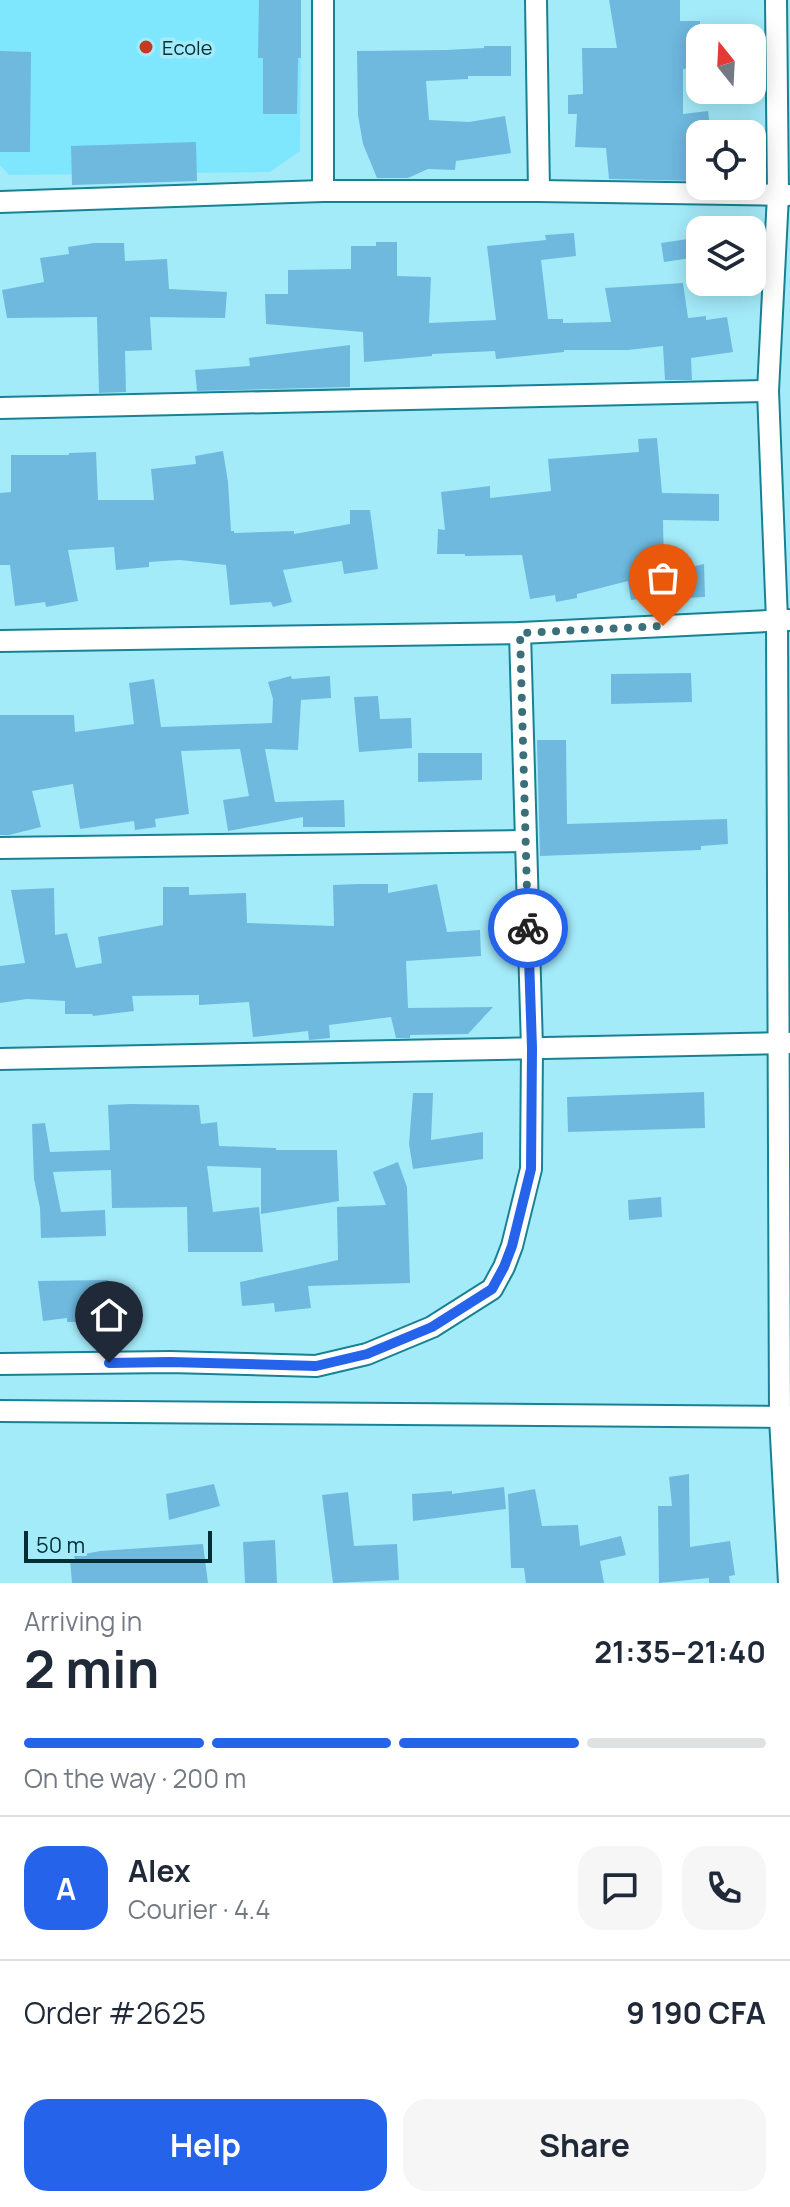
<!DOCTYPE html>
<meta charset="utf-8">
<style>
body{margin:0;font-family:Manrope,sans-serif;background:#f6f6f7;color:#1f2937;height:100vh;display:flex;flex-direction:column;font-size:30px;white-space:nowrap}
*{box-sizing:border-box;margin:0}
p{font-size:26px;color:#747a83}
.icon{flex:none;width:44px;height:44px;fill:none;stroke:currentColor;stroke-width:2;stroke-linecap:round;stroke-linejoin:round}
.map{position:relative;height:1583px;overflow:hidden}
.side{display:flex;flex-direction:column;background:#fff;flex:1}
.side>*{flex:none}
.needle{width:52px;rotate:342deg}
.tools{position:absolute;left:686px;top:24px;display:grid;gap:16px}
.tools a{display:grid;place-items:center;width:80px;height:80px;border-radius:16px;background:#fff;box-shadow:0 4px 20px #0003;font-size:40px}
.scale{position:absolute;left:24px;bottom:20px;width:188px;box-sizing:border-box;padding-left:8px;border:4px solid #032d35;border-top:0;font-size:22px;line-height:28px;white-space:nowrap;color:#032d35;-webkit-text-stroke:6px #a4ebfa;paint-order:stroke}
.pin{position:absolute;display:grid;place-items:center;width:68px;height:68px;color:#fff;margin:-82px -34px;border-radius:50% 50% 50% 0;rotate:-45deg;box-shadow:0 0 8px #0007}
.pin .icon{rotate:45deg}
.courier{position:absolute;display:grid;place-items:center;width:80px;height:80px;margin:-40px;border:6px solid #2563eb;border-radius:50%;background:#fff;color:#222;box-shadow:0 2px 10px #0007}
.head em{font-style:normal;font-weight:700}
.head div{display:flex;flex-direction:column-reverse}
.head{display:flex;align-items:center;justify-content:space-between;height:136px;padding:0 24px}
h1{font-size:52px;font-weight:700;line-height:60px}
.bar{display:grid;grid-template-columns:repeat(4,1fr);gap:12px 8px;align-content:center;height:96px;padding:0 24px}
.bar i{height:10px;border-radius:6px;background:#e0e1e3}
.bar .selected{background:#2563eb}
.bar p{grid-column:span 4}
.line{display:flex;align-items:center;gap:20px;padding:0 24px;border-top:2px solid #e0e1e3}
.line div{flex:1}
.round{display:grid;place-items:center;flex:none;width:84px;height:84px;border-radius:24px;background:#f6f6f7}
.button{display:flex;gap:16px;margin-top:auto;padding:16px 24px}
.button a{flex:1;height:92px;border-radius:24px;background:#2563eb;color:#fff;font-size:32px;font-weight:700;line-height:92px;text-align:center}
.button a+a{background:#f6f6f7;color:#1f2937}
.map>svg:first-child{display:block}
.built{fill:#7ee7fd}
.building{fill:#6fb9df}
.lines{fill:none;stroke-linecap:round;stroke-linejoin:round}
.minor-casing{stroke:#188294;stroke-width:24}
.minor{stroke:#fff;stroke-width:20}
.done{stroke:#3b707a;stroke-width:8;stroke-dasharray:0 14.4}
.route{stroke:#2563eb;stroke-width:10}
.poi-dot{fill:#c4391f;stroke:#a4ebfa;stroke-width:3}
.labels{text-anchor:middle;dominant-baseline:central;stroke-width:7;stroke-linejoin:round;paint-order:stroke}
.poi-label{font-size:20px;fill:#032d35;stroke:#a4ebfa;text-anchor:start}
</style>
<div class="map">
<svg width="790" height="1583" viewBox="0 0 790 1583">
<rect width="100%" height="100%" fill="#a4ebfa"/>
<path class="built" d="M0 0H301L300 151 270 172 9 175 0 165Z"/>
<g class="building">
<path d="M259 0H301V58H298L297 114H263V58H258Z"/>
<path d="M609 0H680V21H700V67L683 69V114L708 111 711 134H700V144H697V181L609 179 606 148 575 147 577 114H568V95L583 94 582 48H617Z"/>
<path d="M484 46H511V76H468V79L426 81 429 120 469 122 505 116 511 153 456 161 455 170 428 169 408 178H377L363 144 358 115 357 51 446 50 484 48Z"/>
<path d="M0 51 31 52 30 152H0Z"/>
<path d="M196 142 197 181 72 185 71 146Z"/>
<path d="M574 233 576 256 541 260 548 319H563V323L611 322 605 288 683 283 688 318 706 316V320L727 317 733 352 691 358 692 380H665L663 346 628 350H564V352L496 359 495 351 432 354V356L364 362 363 332 266 324 265 294H288V270L351 269V246H376V242H397V276L431 277 429 323 496 320 487 246 546 240 545 235Z"/>
<path d="M688 239 691 258 664 262 661 243Z"/>
<path d="M94 243H124L125 261 167 259 169 289 227 292 225 318 150 317 152 350 125 351 126 392 99 393 97 317 7 318 2 290 44 282 40 258 69 254 68 247Z"/>
<path d="M350 345V387L197 391 195 370 250 366 249 358Z"/>
<path d="M657 438 662 493 719 494V521L663 520 664 573 704 564 705 597 667 599V595L631 600 628 581 577 594V598L556 602 555 595 530 599 522 555 465 556V554H437L438 529 445 530 441 492 490 486V498L551 491 548 459 639 452 638 439Z"/>
<path d="M223 451 228 482 231 531H234V533L294 531V534L350 524V510H370L378 569 344 574 342 561 283 570 292 602 273 607 271 602 230 605 226 565 180 560 149 562V567L116 570 114 547 68 550 78 601 46 607 45 602 15 606 10 565H0V493L11 492V455H69V453L96 452 98 500H154L151 469 196 464 195 456Z"/>
<path d="M691 673 692 702 611 704V674Z"/>
<path d="M291 676 292 679 330 676 331 698 301 700 298 750 265 749 275 802 344 800 345 827H303V817L228 831 223 800 249 796 240 749 181 751 189 814 155 819 156 827 135 830 134 821 80 829 73 784 32 791 41 827 9 835H0V715H74L75 732 134 724 129 683 154 679 161 727 272 723 273 699 268 682Z"/>
<path d="M378 696 380 719 411 718 412 748 359 752 354 697Z"/>
<path d="M537 740H566L567 824 727 819 728 844 701 846V850L540 856Z"/>
<path d="M418 753H482V780L418 782Z"/>
<path d="M358 884H388V893L437 884 447 932 480 930 481 956 406 961 408 1008 493 1007 468 1034 410 1035V1038H396L391 1017 329 1025 330 1038 309 1040 308 1031 253 1037 249 1002 199 1005V995L132 996 134 1011 93 1016 92 1014H65V1001L27 999 0 1003V966L25 963 11 890 54 888 55 935 67 933 76 968 102 963 98 937 163 925V887H189V895L246 893 247 923 334 926 333 885Z"/>
<path d="M704 1092 705 1128 568 1132 567 1097Z"/>
<path d="M413 1093H433L431 1140 483 1132V1159L413 1169 409 1144Z"/>
<path d="M130 1104 199 1105 201 1124 217 1122 219 1146 276 1148V1150H337L339 1201 261 1214V1168L207 1166 213 1212 259 1207 263 1252H188L187 1207 112 1208 111 1170 53 1172 61 1212 105 1210 106 1236 41 1238 40 1208 34 1179 32 1124 45 1123 50 1152 110 1150 108 1105Z"/>
<path d="M398 1162 407 1187 410 1283 308 1286 311 1308 275 1312 274 1303 242 1306 240 1282 338 1260 337 1207 386 1205 373 1172Z"/>
<path d="M661 1197 662 1217 629 1220 628 1200Z"/>
<path d="M108 1280V1321L67 1322V1318L43 1321 38 1281Z"/>
<path d="M689 1474 690 1547 730 1541 735 1575 729 1576 730 1583H709V1578L659 1583 658 1506H672L669 1477Z"/>
<path d="M214 1484 220 1506 169 1520 166 1494Z"/>
<path d="M504 1487 506 1509 413 1521 412 1494 452 1491V1494Z"/>
<path d="M535 1489 542 1526 578 1525 580 1546 621 1536 626 1555 600 1561 604 1583H526L524 1568H511L508 1494Z"/>
<path d="M348 1492 354 1546 397 1544 399 1580 333 1583 322 1495Z"/>
<path d="M275 1540 277 1583H245L243 1542Z"/>
<path d="M203 1544 208 1583H72L70 1560 75 1559 74 1556 100 1551Z"/>
</g>
<g class="lines">
<g class="minor-casing">
<g id="minor">
<path d="M536 0 539 191"/>
<path d="M776 0 778 195 768 391 777 620 780 1418 789 1583"/>
<path d="M323 191V0"/>
<path d="M0 202 323 191H539L788 195"/>
<path d="M0 408 768 391"/>
<path d="M0 641 520 633 788 620"/>
<path d="M0 848 525 841"/>
<path d="M0 1059 790 1043"/>
<path d="M0 1364 170 1362 316 1366 367 1354 432 1327 492 1289 504 1267 512 1246 531 1169 532 1048 520 633"/>
<path d="M0 1411 790 1417"/>
</g>
</g>
<use href="#minor" class="minor"/>
</g>
<g class="lines">
<path class="done" d="M528 928 520 633 663 626"/>
<path class="route" d="M109 1363 170 1362 316 1366 367 1354 432 1327 492 1289 504 1267 512 1246 531 1169 532 1048 528 928"/>
</g>
<circle class="poi-dot" cx="146" cy="47" r="8"/>
<g class="labels">
<g class="poi-label">
<text x="162" y="47">Ecole</text>
</g>
</g>
</svg>
<div class="tools">
<a><svg class="needle" viewBox="-14 -14 28 28"><path d="M0-13l5 13h-10z" fill="#e53935"/><path d="M0 13l5-13h-10z" fill="#747a83"/></svg></a>
<a><svg class="icon" aria-label="locate" viewBox="0 0 24 24"><circle cx="12" cy="12" r="6"/><path d="M12 2v4M12 18v4M2 12h4M18 12h4"/></svg></a>
<a><svg class="icon" aria-label="layers" viewBox="0 0 24 24"><path d="M12 4l9 5-9 5-9-5zM3 14l9 5 9-5"/></svg></a>
</div>
<div class="scale">50 m</div>
<div class="pin" style="left:663px;top:626px;background:#ea580c"><svg class="icon" aria-label="bag" viewBox="0 0 24 24"><path d="M5 8h14l-1 12H6zM9 8a3 3 0 0 1 6 0"/></svg></div>
<div class="pin" style="left:109px;top:1363px;background:#1f2937"><svg class="icon" aria-label="home" viewBox="0 0 24 24"><path d="M3 11l9-7 9 7M6 9v11h12V9"/></svg></div>
<div class="courier" style="left:528px;top:928px"><svg class="icon" aria-label="bike" viewBox="0 0 24 24"><circle cx="6" cy="16" r="4"/><circle cx="18" cy="16" r="4"/><path d="M6 16l4-8h5l3 8M10 8l3 8H6M13 5h3"/></svg></div>
</div>
<section class="side">
<div class="head"><div><h1>2 min</h1><p>Arriving in</p></div><em>21:35–21:40</em></div>
<div class="bar"><i class="selected"></i><i class="selected"></i><i class="selected"></i><i></i><p>On the way · 200 m</p></div>
<div class="line" style="height:144px"><b class="round" style="background:#2563eb;color:#fff">A</b><div><b>Alex</b><p>Courier · 4.4</p></div><a class="round"><svg class="icon" aria-label="chat" viewBox="0 0 24 24"><path d="M4 5h16v11H9l-5 4z"/></svg></a><a class="round"><svg class="icon" aria-label="phone" viewBox="0 0 24 24"><path d="M5 4h4l2 5-3 2q2 4 5 5l2-3 5 2v4C11 20 4 13 5 4z"/></svg></a></div>
<div class="line" style="height:104px"><div>Order #2625</div><b>9 190 CFA</b></div>
<div class="button"><a>Help</a><a>Share</a></div>
</section>
